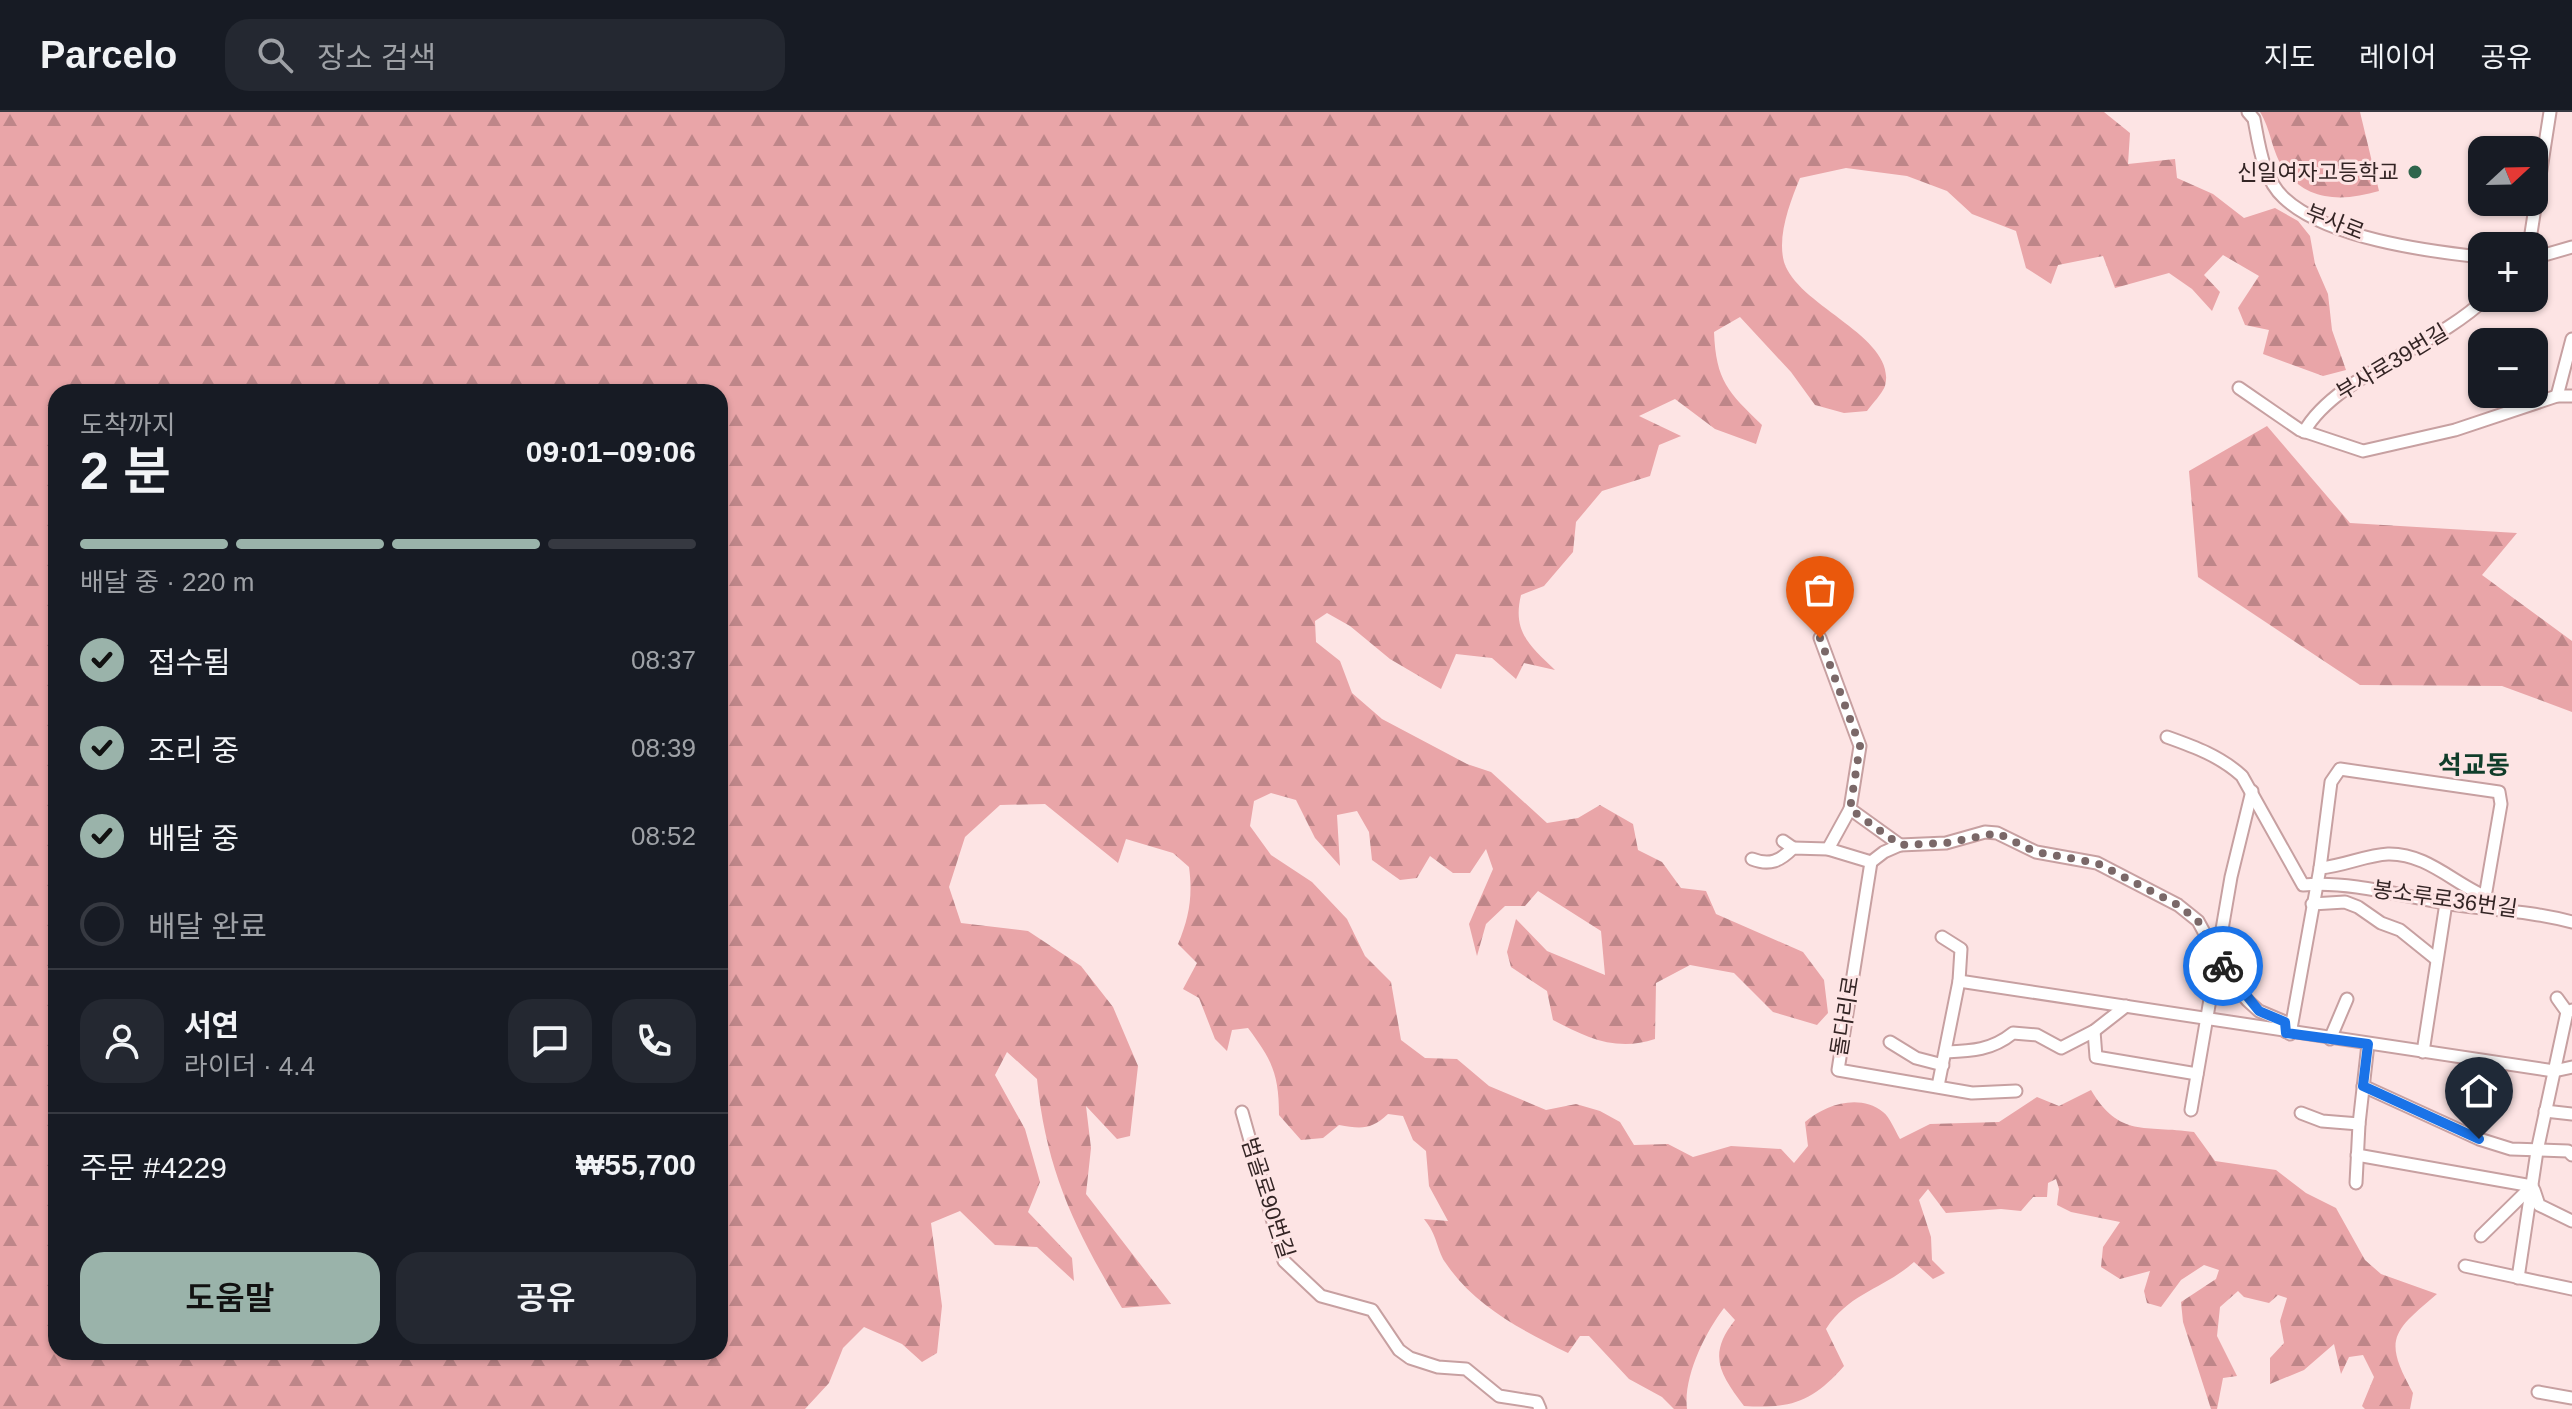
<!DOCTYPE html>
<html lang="ko">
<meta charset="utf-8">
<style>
body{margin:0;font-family:Helvetica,"Noto Sans KR",sans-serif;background:#242831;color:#f1f3f6;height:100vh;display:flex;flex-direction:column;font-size:30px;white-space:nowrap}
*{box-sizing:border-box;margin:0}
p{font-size:26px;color:#9ea1a6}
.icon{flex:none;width:44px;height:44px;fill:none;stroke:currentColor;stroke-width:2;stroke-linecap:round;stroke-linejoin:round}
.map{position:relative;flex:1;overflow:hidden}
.panel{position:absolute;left:48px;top:272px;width:680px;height:976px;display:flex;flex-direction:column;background:#171b24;border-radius:24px;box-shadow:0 2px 6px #0004}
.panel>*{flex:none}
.needle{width:52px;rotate:68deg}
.fabs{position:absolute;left:2468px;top:24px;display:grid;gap:16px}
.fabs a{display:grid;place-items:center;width:80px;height:80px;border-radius:16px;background:#171b24;box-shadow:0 2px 6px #0004;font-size:40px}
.pin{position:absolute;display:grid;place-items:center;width:68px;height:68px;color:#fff;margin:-82px -34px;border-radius:50% 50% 50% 0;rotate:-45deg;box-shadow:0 0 8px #0007}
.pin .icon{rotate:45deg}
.courier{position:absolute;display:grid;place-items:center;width:80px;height:80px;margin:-40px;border:6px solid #1a73e8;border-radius:50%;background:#fff;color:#222;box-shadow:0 2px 10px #0007}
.summary em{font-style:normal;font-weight:600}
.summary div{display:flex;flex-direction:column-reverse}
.summary{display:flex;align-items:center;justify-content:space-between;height:136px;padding:0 32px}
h1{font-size:52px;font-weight:600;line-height:60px}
.bar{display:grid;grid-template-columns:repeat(4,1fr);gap:12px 8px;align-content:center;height:96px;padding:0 32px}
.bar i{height:10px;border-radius:6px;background:#363941}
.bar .active{background:#9ab3aa}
.bar p{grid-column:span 4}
.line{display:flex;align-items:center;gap:20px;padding:0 32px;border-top:2px solid #363941}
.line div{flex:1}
.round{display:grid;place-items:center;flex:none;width:84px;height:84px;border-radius:24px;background:#242831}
ol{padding:0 32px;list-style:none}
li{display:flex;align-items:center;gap:24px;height:88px}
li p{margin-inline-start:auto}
li .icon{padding:8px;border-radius:50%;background:#9ab3aa;color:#111;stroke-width:4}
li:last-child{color:#9ea1a6}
li i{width:44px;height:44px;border:4px solid #363941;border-radius:50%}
.primary-button{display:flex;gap:16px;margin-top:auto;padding:16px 32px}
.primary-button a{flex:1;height:92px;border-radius:24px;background:#9ab3aa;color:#111;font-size:32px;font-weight:600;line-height:92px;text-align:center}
.primary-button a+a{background:#242831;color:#f1f3f6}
header{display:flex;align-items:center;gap:48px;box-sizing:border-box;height:112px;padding:0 40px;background:#171b24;border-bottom:2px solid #363941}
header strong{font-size:38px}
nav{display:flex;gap:44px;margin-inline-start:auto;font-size:28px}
.search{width:560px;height:72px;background:#242831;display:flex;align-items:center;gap:20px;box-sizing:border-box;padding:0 28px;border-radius:24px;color:#9ea1a6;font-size:30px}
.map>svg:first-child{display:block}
.forest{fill:url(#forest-firs);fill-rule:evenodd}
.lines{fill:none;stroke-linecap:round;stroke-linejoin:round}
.minor-casing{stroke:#c7a0a1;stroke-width:15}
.minor{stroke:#fff;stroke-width:11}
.done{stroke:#7a6868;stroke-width:8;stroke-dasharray:0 14.4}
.route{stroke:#1a73e8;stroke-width:10}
.poi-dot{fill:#2f654c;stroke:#fde4e4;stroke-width:3}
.labels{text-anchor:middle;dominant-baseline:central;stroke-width:6;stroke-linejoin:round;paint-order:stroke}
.poi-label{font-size:22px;fill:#342525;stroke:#fde4e4;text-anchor:end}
.street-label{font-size:22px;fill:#342525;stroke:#fde4e4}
.quarter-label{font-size:26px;font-weight:bold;fill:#103d2a;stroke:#fde4e4}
</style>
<header>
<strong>Parcelo</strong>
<div class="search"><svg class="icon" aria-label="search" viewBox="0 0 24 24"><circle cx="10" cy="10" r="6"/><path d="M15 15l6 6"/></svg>장소 검색</div>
<nav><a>지도</a><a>레이어</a><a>공유</a></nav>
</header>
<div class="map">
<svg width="2572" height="1297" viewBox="0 0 2572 1297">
<defs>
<pattern id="forest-firs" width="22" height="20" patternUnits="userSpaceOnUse" patternTransform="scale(2)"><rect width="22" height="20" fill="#e9a5a8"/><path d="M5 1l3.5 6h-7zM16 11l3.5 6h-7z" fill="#be8689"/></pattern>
</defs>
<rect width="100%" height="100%" fill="#fde4e4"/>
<g class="forest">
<path d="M0 0H2104L2130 21 2128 52 2175 47 2177 66 2213 82 2244 106 2275 96 2298 109 2310 124 2315 152 2328 182 2332 218 2346 258 2323 264 2263 242 2269 218 2245 213 2238 196 2259 164 2223 143 2204 163 2220 180 2212 199 2192 177 2169 161 2115 176 2103 144 2058 153 2051 172 2026 156 2016 119 1972 102 1947 79 1907 64 1846 56 1800 66C1790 90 1777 124 1784 150 1798 195 1898 225 1885 274 1882 282 1872 292 1867 299L1844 301 1815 293 1791 260 1740 205 1714 220C1716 269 1728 280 1762 313L1756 332 1715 317 1675 287 1639 304 1681 324 1659 333 1650 364 1602 379 1576 410 1573 440 1544 474 1521 483C1512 520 1530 534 1555 558L1524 551 1516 567 1492 546 1456 542 1441 577 1390 547 1350 514 1327 501 1315 509 1316 530 1340 549 1352 581 1382 607 1467 652 1491 660 1547 711 1578 706 1600 693 1633 712 1638 738 1662 750 1681 776 1706 779 1716 802 1803 840 1824 868 1828 901 1817 913 1773 900 1734 861 1690 853 1656 871 1655 927C1617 940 1587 926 1553 908L1547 879 1511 855 1507 840 1516 807 1547 839 1605 863 1601 819 1538 779 1525 794H1505L1486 812 1477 844 1469 812 1493 757 1486 737 1470 761H1453L1430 744 1417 766 1400 768 1372 748 1369 720 1357 699 1337 703 1340 754 1315 726 1296 688 1271 681 1254 689 1250 714 1271 743 1312 770 1347 807 1365 844 1391 870 1401 928 1425 946 1457 947 1489 974 1546 998 1576 992 1600 999 1620 1010 1634 1033 1668 1032 1693 1045 1731 1034 1781 1037 1794 1051 1808 1034 1805 1010C1825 993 1859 981 1883 1000 1890 1005 1895 1019 1900 1027L1930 1012 1999 1010 2037 985 2059 994 2091 978C2119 1026 2145 1013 2194 1020L2215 1049 2276 1058 2306 1081 2336 1096 2365 1148 2381 1162 2437 1182C2392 1220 2383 1227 2413 1281L2410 1297H2365L2362 1294 2374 1265 2363 1243 2349 1245 2341 1262 2334 1232 2304 1258 2270 1272V1246L2284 1231 2280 1209 2287 1186 2278 1183 2269 1191 2244 1185 2238 1179 2220 1195 2217 1224 2237 1264 2223 1266 2217 1297H2211L2183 1210 2181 1190 2216 1167 2219 1158 2204 1153 2181 1168 2161 1195 2147 1191 2144 1179 2150 1159 2120 1167 2101 1155 2103 1135 2120 1110 2071 1100 2057 1093 2059 1077 2056 1067 2048 1071 2047 1085H2033L2021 1099 2001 1097 1946 1101 1928 1077 1919 1088 1931 1125 1932 1148 1945 1161 1933 1167 1914 1150C1884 1177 1850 1180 1826 1217L1844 1254C1813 1289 1793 1297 1744 1294 1720 1262 1707 1243 1735 1208L1724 1196C1705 1221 1683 1265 1687 1297H1674L1662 1285 1629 1267 1589 1224H1580L1568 1241C1523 1219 1474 1194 1445 1150 1436 1136 1438 1124 1424 1107L1448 1109 1429 1074 1426 1039 1413 1028 1403 1004 1388 1002C1371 1018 1361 1017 1339 1013L1323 1026 1301 1028 1279 1003C1279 962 1272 948 1248 916L1232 918 1227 939 1215 927 1199 886 1183 877 1197 851 1178 832C1189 806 1193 784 1189 755L1173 741 1126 727 1118 751 1045 692 1000 693 965 725 949 775 961 811 1028 819 1081 854 1113 895 1138 954 1130 1024 1117 1027 1086 994 1091 1036 1086 1082 1171 1192 1122 1196C1075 1118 1046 1058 1037 967L1007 940 995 963 1025 1017 1040 1070 1028 1100 1072 1146 1074 1169 1037 1135 995 1133 960 1099 931 1111 942 1194 937 1241 922 1250 902 1232 864 1215 843 1236 829 1271 805 1297H0ZM56 280H720V1240H56Z"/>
<path d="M2260 0H2360L2379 79C2345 89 2307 91 2284 57 2272 41 2271 17 2260 0Z"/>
<path d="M2267 314 2350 411 2517 421 2482 463 2572 529V600L2502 574 2360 573 2198 465 2189 359Z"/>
</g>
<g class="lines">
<g class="minor-casing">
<g id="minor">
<path d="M2248 0 2254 7C2259 33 2263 67 2284 86 2327 126 2425 139 2482 145"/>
<path d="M2529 134 2550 0"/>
<path d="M2534 146 2572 135"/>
<path d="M2239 276 2300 318 2363 339 2455 318 2557 284H2572"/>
<path d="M2557 284 2572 227"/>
<path d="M2304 320C2335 264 2436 235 2486 186"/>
<path d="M1820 526 1860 634 1850 697 1828 737"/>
<path d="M2167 625C2195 635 2220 644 2242 664L2303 773C2353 769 2401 784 2450 792 2491 798 2531 799 2572 810"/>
<path d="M1850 697 1900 733"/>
<path d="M1783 729 1793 736"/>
<path d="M1752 747C1770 754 1780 749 1793 736L1828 737 1871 750"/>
<path d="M1871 750 1884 740 1900 733 1946 731 1985 720 1997 721 2036 740 2097 751 2178 793 2198 809 2230 868 2248 889 2259 899 2285 910 2286 920"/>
<path d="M1871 750 1838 958 1972 981 2016 979"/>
<path d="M2320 756C2344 754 2366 743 2388 742 2428 741 2456 774 2491 787"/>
<path d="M2312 792 2345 790 2358 795 2381 811 2400 818 2436 847"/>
<path d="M1959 869 2554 959 2572 955"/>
<path d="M2557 886 2567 900"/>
<path d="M2094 919 2096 945 2197 962"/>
<path d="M2290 922 2320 756 2331 670 2340 657 2499 680 2501 692 2485 785"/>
<path d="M2330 927 2347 887"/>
<path d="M1890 930 1916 946 1943 953"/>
<path d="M1946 940C1972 939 1992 938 2013 921L2037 923 2061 936 2094 919 2126 894"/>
<path d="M2423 940 2446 791"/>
<path d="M1938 974 1959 869 1961 837 1942 825"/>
<path d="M2363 974 2479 1027 2511 1037 2568 1039 2572 1043"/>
<path d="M2191 998 2231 765 2252 679"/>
<path d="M2545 999 2572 1002"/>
<path d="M1242 1000 1284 1149 1321 1184 1372 1198 1399 1238 1410 1246 1438 1255 1466 1257 1499 1284 1537 1290 1540 1297"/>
<path d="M2301 1001 2322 1009 2359 1012"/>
<path d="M2357 1043 2532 1074"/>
<path d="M2356 1071 2359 1012 2368 932"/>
<path d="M2534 1078 2539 1093 2572 1109"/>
<path d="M2481 1124 2532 1074"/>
<path d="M2465 1154 2572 1177"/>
<path d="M2518 1166 2537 1039 2567 900 2572 898"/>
<path d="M2538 1280 2572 1286"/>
</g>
</g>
<use href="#minor" class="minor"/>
</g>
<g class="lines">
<path class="done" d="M1820 526 1860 634 1850 697 1900 733 1946 731 1997 721 2036 740 2097 751 2178 793 2198 809 2223 854"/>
<path class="route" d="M2223 854 2259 899 2285 910 2286 921 2368 932 2363 974 2479 1027"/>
</g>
<circle class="poi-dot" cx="2415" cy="60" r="8"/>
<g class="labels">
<g class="poi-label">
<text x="2399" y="60">신일여자고등학교</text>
</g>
<g class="street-label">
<text transform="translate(2335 110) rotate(21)">부사로</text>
<text transform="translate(2392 250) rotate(-31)">부사로39번길</text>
<text transform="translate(2445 787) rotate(8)">봉소루로36번길</text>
<text transform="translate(1845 904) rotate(-81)">돌다리로</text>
<text transform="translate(1268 1086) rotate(72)">범골로90번길</text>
</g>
<g class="quarter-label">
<text x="2474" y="653">석교동</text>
</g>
</g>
</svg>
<div class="fabs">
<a><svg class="needle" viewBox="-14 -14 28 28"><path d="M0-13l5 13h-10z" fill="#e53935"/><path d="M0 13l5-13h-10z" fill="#9ea1a6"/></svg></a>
<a>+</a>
<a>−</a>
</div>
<div class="pin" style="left:1820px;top:526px;background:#ea580c"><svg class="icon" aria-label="bag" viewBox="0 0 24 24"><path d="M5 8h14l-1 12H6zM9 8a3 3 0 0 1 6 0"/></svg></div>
<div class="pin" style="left:2479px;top:1027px;background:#1f2937"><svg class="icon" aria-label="home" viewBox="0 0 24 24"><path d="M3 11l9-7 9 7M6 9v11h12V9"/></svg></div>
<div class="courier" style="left:2223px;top:854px"><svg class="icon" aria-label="bike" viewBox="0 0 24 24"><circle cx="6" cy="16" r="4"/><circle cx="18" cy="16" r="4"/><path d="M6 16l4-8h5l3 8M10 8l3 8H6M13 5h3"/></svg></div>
<section class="panel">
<div class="summary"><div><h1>2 분</h1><p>도착까지</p></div><em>09:01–09:06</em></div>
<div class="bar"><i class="active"></i><i class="active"></i><i class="active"></i><i></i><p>배달 중 · 220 m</p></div>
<ol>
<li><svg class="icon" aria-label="check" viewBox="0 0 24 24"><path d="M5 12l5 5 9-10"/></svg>접수됨<p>08:37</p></li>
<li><svg class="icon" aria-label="check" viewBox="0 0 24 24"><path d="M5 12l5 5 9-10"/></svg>조리 중<p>08:39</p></li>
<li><svg class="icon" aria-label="check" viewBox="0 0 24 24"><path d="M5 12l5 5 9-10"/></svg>배달 중<p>08:52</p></li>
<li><i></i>배달 완료</li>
</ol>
<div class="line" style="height:144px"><a class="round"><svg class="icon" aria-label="person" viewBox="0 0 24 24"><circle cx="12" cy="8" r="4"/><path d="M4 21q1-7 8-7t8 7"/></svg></a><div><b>서연</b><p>라이더 · 4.4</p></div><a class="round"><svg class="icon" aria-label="chat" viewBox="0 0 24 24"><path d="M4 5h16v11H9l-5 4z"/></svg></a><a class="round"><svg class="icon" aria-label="phone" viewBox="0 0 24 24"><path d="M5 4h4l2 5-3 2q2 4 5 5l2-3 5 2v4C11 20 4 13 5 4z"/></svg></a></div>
<div class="line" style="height:104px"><div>주문 #4229</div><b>₩55,700</b></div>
<div class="primary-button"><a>도움말</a><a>공유</a></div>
</section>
</div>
